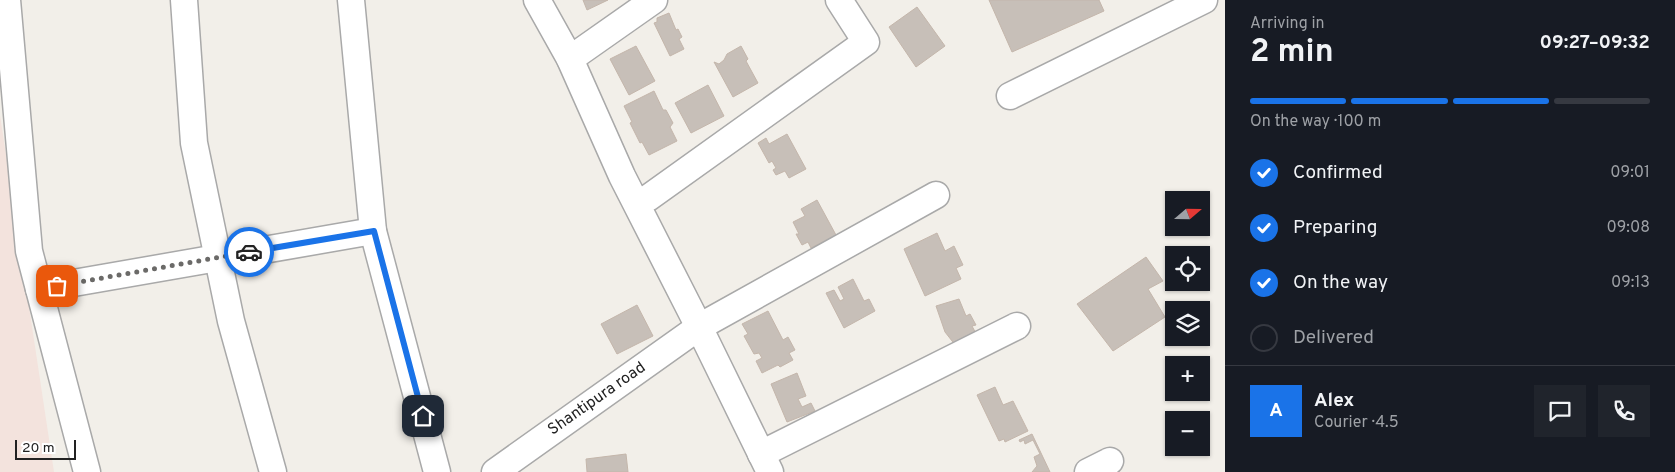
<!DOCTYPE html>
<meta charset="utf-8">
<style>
body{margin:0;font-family:Overpass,sans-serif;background:#20242c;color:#f1f3f6;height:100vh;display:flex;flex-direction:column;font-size:19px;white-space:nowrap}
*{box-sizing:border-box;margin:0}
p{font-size:16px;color:#9ea1a6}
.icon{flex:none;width:28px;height:28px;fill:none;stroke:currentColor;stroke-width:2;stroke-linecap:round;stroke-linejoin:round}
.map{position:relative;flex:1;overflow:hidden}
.drawer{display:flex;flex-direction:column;background:#171b24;width:450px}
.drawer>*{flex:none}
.needle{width:32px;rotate:70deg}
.buttons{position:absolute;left:1165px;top:191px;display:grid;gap:10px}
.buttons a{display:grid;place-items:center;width:45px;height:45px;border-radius:0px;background:#171b24;box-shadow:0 1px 4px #0004;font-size:25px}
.scale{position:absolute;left:15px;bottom:12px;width:61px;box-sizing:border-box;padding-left:5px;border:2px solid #222;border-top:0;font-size:14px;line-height:18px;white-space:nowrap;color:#222;-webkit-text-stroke:4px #fff;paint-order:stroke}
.pin{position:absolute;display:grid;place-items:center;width:42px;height:42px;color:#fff;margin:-21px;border-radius:10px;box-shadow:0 2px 8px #0006}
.courier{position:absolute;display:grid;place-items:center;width:50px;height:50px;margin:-25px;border:4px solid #1a73e8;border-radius:50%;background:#fff;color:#222;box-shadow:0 1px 6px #0007}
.headline em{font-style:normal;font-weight:700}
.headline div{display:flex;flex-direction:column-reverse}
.headline{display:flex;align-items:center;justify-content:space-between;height:85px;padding:0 25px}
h1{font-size:32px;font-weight:700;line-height:38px}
.bar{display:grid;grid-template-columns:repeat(4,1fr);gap:8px 5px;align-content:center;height:60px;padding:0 25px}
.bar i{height:6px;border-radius:4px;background:#363941}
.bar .on{background:#1a73e8}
.bar p{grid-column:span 4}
.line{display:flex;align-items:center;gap:12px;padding:0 25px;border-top:1px solid #363941}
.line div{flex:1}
.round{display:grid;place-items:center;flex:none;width:52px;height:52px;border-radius:0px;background:#20242c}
ol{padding:0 25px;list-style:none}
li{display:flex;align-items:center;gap:15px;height:55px}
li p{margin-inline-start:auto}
li .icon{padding:5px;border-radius:50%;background:#1a73e8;color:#fff;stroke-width:4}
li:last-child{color:#9ea1a6}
li i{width:28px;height:28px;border:2px solid #363941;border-radius:50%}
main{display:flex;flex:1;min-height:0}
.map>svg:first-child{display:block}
.military{fill:#f3e3dd}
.building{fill:#c7bfb8;stroke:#c4b6ab}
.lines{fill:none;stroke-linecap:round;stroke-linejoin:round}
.minor-casing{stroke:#a9a9a9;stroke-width:29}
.minor{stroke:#fff;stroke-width:26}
.done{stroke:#6b6a68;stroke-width:5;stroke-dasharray:0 9}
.route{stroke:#1a73e8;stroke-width:6}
.labels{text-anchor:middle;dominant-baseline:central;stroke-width:4;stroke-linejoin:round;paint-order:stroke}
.street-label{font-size:16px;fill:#222;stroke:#fff}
</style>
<main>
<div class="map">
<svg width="1225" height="472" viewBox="0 0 1225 472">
<rect width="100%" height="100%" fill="#f2efe9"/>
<path class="military" d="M0 115 54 472H0Z"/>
<g class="building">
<path d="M583 0H608L587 10Z"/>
<path d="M989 0H1099L1104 11 1012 52Z"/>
<path d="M917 7 945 46 916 67 889 27Z"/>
<path d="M669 13 676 30 678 29 682 37 679 39 684 49 670 56 654 23 657 22V18Z"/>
<path d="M636 46 655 81 629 95 610 59Z"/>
<path d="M741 46 748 59 746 61 758 83 733 97 714 62 719 64 724 60 727 54Z"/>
<path d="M708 85 724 116 691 133 675 103Z"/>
<path d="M654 91 663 110H666L673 123 670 127 677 141 649 155 642 142 640 143 630 123 632 122 624 106Z"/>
<path d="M787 134 806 169 789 178 785 171 776 175 773 170 776 168 772 161 769 163 758 143 766 138 769 144Z"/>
<path d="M817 200 836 235 811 248 808 242 802 245 796 234H799L793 222 805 216 801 209Z"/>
<path d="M937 233 945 251 954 246 963 265 956 268 961 279 925 296 904 249Z"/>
<path d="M1146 257 1163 281 1148 289 1165 317 1113 351 1077 304Z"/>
<path d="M853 279 864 301 869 299 875 311 844 328 826 293 834 290 840 301 844 299 838 287Z"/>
<path d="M959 299 966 316 970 314 976 325 972 326 980 341 956 346 945 332 936 306Z"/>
<path d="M637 305 653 336 617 354 601 324Z"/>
<path d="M768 311 783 340 788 337 795 350 789 353 793 360 780 367 778 365 762 373 756 361 762 358 759 353 754 354 744 336 748 334 742 324Z"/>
<path d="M797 373 806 396 798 399 802 407 811 403 815 411 787 422 771 384Z"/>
<path d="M995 387 1003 405 1013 401 1028 431 1005 442 1004 439 999 441 977 395Z"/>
<path d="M1032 434 1050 472H1032L1037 466 1034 457 1040 454 1033 440 1025 444 1024 440 1020 442 1019 440Z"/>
<path d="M626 454 628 472H587L586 459Z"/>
</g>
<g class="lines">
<g class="minor-casing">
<g id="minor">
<path d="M7 0 29 251 87 472"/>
<path d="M184 0 194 143 231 321 273 472"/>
<path d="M351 0 373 231 437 472"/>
<path d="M537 0 570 59 622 176 699 327 770 472"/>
<path d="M570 59 654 0"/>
<path d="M1010 96 1204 0"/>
<path d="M648 198 866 42 839 0"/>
<path d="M39 289 373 231"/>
<path d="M761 454 1017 326"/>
<path d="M495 472 699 327 936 195"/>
<path d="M1088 472 1110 461"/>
</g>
</g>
<use href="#minor" class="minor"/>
</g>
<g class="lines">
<path class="done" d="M57 286 249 252"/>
<path class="route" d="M249 252 374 231 423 416"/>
</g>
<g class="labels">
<g class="street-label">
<text transform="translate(597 399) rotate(-35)">Shantipura road</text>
</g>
</g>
</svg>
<div class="buttons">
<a><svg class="needle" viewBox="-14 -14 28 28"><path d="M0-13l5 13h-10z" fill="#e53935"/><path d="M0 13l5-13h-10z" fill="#9ea1a6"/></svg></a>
<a><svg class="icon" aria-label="locate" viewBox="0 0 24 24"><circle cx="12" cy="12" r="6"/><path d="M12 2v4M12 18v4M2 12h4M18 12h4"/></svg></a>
<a><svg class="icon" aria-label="layers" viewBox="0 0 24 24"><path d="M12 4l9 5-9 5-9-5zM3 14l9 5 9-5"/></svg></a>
<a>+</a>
<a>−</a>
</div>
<div class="scale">20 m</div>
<div class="pin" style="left:57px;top:286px;background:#ea580c"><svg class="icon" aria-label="bag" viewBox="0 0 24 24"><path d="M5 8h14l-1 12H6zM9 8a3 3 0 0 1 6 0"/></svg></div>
<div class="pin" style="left:423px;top:416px;background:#1f2937"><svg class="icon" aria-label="home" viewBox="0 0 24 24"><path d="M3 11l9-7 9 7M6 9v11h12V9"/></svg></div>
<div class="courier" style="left:249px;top:252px"><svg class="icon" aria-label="car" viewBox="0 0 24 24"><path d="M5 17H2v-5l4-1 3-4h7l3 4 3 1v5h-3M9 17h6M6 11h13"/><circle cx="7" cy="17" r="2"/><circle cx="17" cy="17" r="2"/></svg></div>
</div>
<section class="drawer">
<div class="headline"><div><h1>2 min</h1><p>Arriving in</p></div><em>09:27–09:32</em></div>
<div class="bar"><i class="on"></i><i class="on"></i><i class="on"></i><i></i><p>On the way · 100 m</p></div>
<ol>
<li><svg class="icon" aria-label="check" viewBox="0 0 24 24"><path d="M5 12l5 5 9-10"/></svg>Confirmed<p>09:01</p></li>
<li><svg class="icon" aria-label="check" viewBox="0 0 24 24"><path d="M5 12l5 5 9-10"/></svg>Preparing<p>09:08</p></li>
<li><svg class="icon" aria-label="check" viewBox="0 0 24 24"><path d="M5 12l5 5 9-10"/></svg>On the way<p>09:13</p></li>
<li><i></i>Delivered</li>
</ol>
<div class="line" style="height:90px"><b class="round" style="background:#1a73e8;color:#fff">A</b><div><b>Alex</b><p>Courier · 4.5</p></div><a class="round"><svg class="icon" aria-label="chat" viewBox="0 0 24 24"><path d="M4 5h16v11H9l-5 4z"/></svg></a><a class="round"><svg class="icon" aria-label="phone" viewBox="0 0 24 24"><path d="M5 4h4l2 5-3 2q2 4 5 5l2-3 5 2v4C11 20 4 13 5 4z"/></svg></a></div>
</section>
</main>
